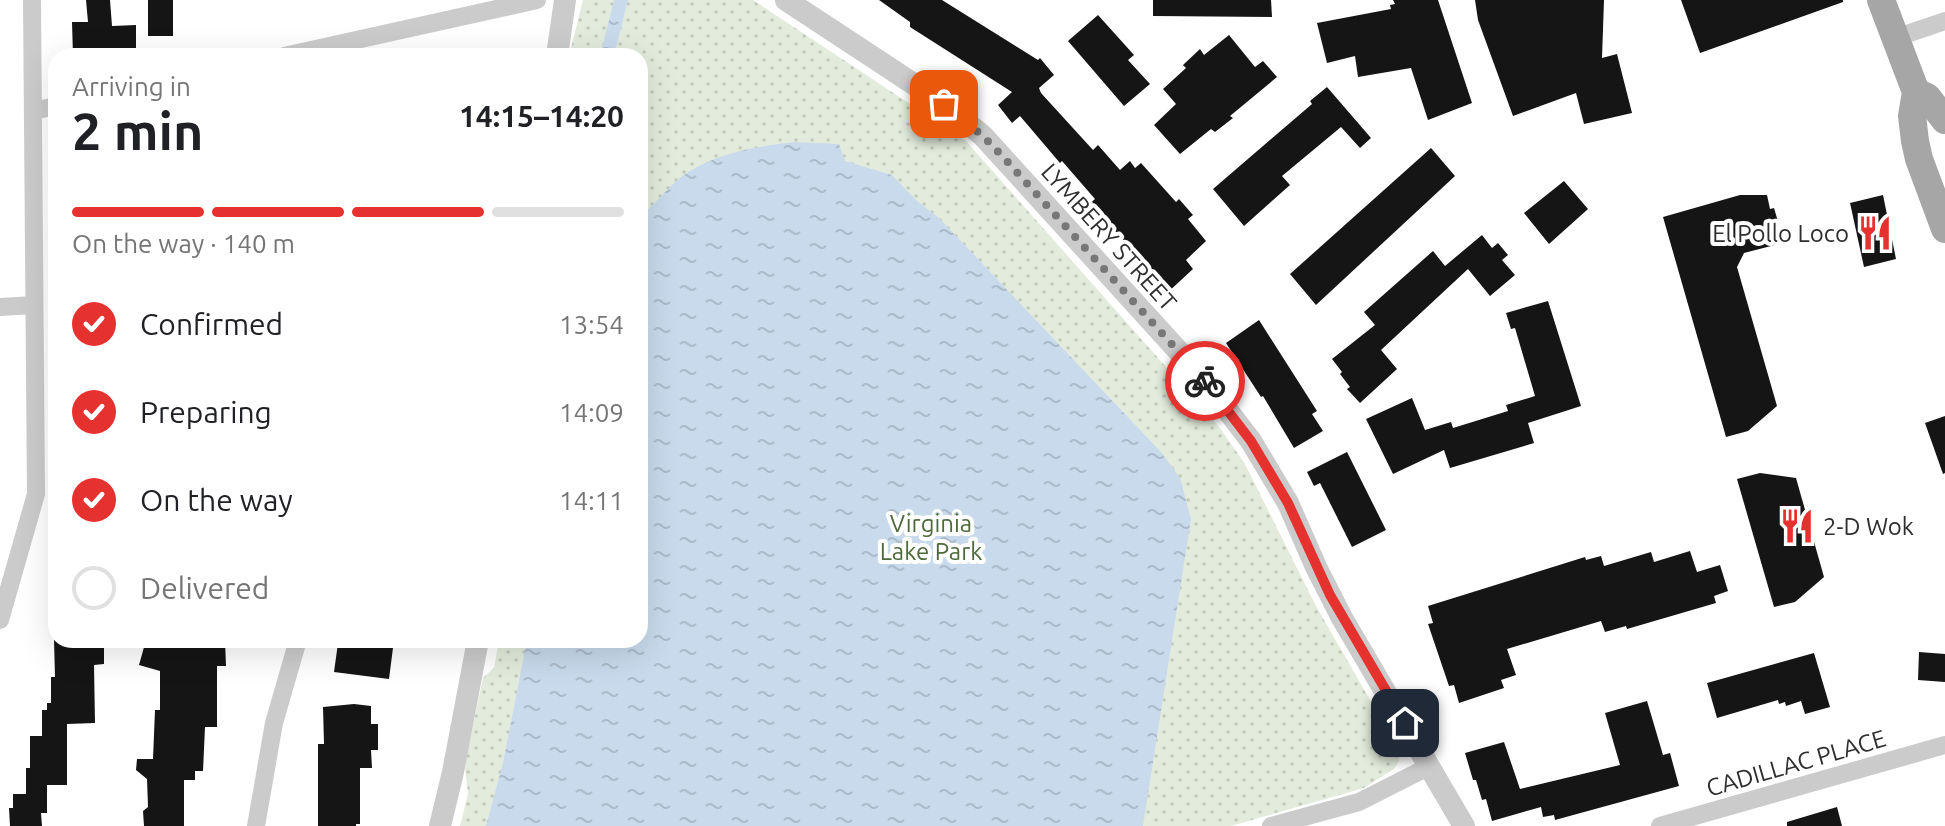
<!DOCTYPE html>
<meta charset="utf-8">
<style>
body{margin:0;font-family:Ubuntu,sans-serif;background:#f2f2f2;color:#202124;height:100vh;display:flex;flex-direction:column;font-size:30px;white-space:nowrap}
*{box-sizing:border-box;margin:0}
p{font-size:26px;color:#757577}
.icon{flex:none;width:44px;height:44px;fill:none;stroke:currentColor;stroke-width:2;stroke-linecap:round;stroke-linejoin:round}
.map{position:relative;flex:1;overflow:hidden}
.drawer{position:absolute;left:48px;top:48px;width:600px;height:600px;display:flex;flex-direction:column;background:#fff;border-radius:24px;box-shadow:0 8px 32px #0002}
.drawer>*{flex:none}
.pin{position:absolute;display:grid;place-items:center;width:68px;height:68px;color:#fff;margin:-34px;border-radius:16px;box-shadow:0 4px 12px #0006}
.courier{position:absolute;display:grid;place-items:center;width:80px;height:80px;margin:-40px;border:6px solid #e6322f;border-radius:50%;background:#fff;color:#222;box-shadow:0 2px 10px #0007}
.headline em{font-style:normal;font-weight:700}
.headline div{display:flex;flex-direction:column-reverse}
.headline{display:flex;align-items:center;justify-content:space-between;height:136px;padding:0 24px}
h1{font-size:52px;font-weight:700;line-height:60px}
.bar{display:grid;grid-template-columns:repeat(4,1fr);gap:12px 8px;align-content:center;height:96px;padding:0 24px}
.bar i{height:10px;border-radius:6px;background:#e0e0e0}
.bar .selected{background:#e6322f}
.bar p{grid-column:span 4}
ol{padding:0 24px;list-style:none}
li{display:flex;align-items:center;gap:24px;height:88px}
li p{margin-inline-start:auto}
li .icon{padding:8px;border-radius:50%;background:#e6322f;color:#fff;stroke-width:4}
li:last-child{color:#757577}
li i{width:44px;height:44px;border:4px solid #e0e0e0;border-radius:50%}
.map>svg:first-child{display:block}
.park{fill:url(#park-dots)}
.water{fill:url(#water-ripples)}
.building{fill:#151515}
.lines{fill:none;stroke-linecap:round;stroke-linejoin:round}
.minor{stroke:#cbcbcb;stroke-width:18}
.tertiary{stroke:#cbcbcb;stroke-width:22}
.primary{stroke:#a6a6a6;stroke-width:28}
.done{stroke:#777;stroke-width:8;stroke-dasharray:0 14.4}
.route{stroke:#e6322f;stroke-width:10}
.labels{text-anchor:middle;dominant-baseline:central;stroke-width:8;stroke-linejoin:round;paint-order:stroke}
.poi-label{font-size:24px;fill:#2e2e2e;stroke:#fff;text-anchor:end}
.street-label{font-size:24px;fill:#2e2e2e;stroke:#fff}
.park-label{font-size:24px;fill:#4d6a3b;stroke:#fff}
</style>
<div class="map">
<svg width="1945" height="826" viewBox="0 0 1945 826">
<defs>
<pattern id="park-dots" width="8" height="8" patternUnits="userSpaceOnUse" patternTransform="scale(2)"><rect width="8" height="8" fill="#e3ecdc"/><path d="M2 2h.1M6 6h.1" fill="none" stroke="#c3cbbd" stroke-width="1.8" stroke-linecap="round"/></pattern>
<pattern id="water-ripples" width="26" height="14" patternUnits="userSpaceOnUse" patternTransform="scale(2)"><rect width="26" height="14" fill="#c8daec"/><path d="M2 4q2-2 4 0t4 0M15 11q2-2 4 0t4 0" fill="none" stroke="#acbbcb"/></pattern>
</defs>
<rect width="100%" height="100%" fill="#fff"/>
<path class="park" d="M583 0H753L966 141 1220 428 1245 464 1316 606 1396 745 1400 753 1399 761 1394 769 1364 788 1231 826H460L468 794 465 768 467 755 481 687 483 678 494 668 499 640H640V56H569Z"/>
<g class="water">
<path d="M614 0H628L614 56H600Z"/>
<path d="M794 142 839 144 845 161 892 175 917 201 939 218 1161 452 1180 478 1191 519 1143 826H486L503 763 527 640H640V216C655 205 666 189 681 177 714 153 754 147 794 142Z"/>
</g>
<g class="building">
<path d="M86 0H110L112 26 136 25V52L114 53V56H73L72 22H88Z"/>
<rect x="148" y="0" width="25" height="36"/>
<path d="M879 0H942L1038 60 1040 58 1054 75 1039 88 1041 93 1093 150 1098 145 1120 170 1130 161 1135 168 1141 163 1176 202 1179 199 1193 215 1188 219 1206 241 1186 260 1193 269 1166 294 1127 251 1130 249 1108 223 1105 226 1088 205 1095 199 1062 161 1060 163 1020 116 1012 123 998 105 1012 92 910 27V22Z"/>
<path d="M1153 0H1271L1272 17 1153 16Z"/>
<path d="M1393 0H1438L1472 103 1428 120 1411 68 1358 77 1355 56 1327 63 1317 23 1391 9 1390 5 1395 4Z"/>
<path d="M1475 0H1604L1602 58 1617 54 1632 113 1584 124 1576 93 1513 116 1478 20Z"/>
<path d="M1681 0H1843V2L1700 53Z"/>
<path d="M1098 15 1134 55 1128 60 1150 84 1124 106 1068 41Z"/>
<path d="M1229 35 1255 67 1263 61 1277 77 1230 116 1233 118 1215 132 1211 129 1180 154 1154 125 1176 104 1163 89 1186 68 1183 65 1200 49 1204 55Z"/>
<path d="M1327 87 1371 138 1360 148 1341 127 1282 176 1290 185 1244 226 1213 189 1312 104 1310 101Z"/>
<path d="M1431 148 1455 176 1316 305 1290 274Z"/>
<path d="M1564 181 1588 209 1549 244 1524 213Z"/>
<path d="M1740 195H1767L1770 209 1774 208 1779 225 1775 245 1744 253 1737 267 1777 406 1748 431 1726 437 1663 217Z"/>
<path d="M1883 195 1896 259 1864 267 1850 203Z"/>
<path d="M1482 235 1492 248 1498 243 1508 255 1502 260 1515 275 1490 296 1468 269 1381 350 1397 369 1360 403 1347 389 1350 387 1340 374 1342 372 1332 359 1375 325 1364 312 1433 251 1445 266Z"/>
<path d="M1548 301 1581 406 1528 423 1534 443 1450 468 1444 450 1393 474 1366 419 1412 398 1425 430 1451 422 1453 428 1508 411 1506 405 1535 396 1515 328 1511 329 1506 313Z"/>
<path d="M1259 320 1317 411 1312 414 1323 431 1294 448 1263 396 1261 397 1226 343Z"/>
<path d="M1945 416V473L1943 474 1925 423Z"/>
<path d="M1347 452 1386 530 1352 547 1320 483 1314 486 1307 472Z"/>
<path d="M1760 473 1796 478 1824 577 1795 602 1774 607 1737 479Z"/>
<path d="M1690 551 1697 572 1720 565 1728 591 1714 596 1716 603 1627 629 1626 626 1605 632 1601 621 1507 649 1516 675 1501 680 1504 688 1459 703 1454 685 1449 686 1428 624 1433 623 1428 606 1585 557 1586 560 1601 556 1604 566 1651 552 1654 562Z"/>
<path d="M54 640H104V664L94 665 95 723 67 724V785H47V813H41L42 826H10L9 808H13V794H26V768H30V736H42V710H47V703H51V677H55Z"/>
<path d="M146 640H225L226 666H217V727H205L203 771H195V780H184V826H144L143 811 148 807 147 779 136 770 137 759H153L155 710H160V671L139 665Z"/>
<path d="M342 640H394L389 679 334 672 338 643H342Z"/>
<path d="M1919 652 1945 654V682L1918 680Z"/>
<path d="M1814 653 1830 707 1805 714 1801 701 1786 706 1785 702 1779 704 1778 700 1717 718 1707 683Z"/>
<path d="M1647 701 1663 755 1670 753 1679 786 1555 820 1554 815 1543 817 1541 807 1492 821 1486 799 1482 800 1476 780H1473L1465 753 1504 742 1520 789 1620 765 1605 713Z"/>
<path d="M354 704 371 706V724H378V750H371L372 768H360V824H356V826H318V744H324L323 707Z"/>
<path d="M1837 807 1842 826H1787V822Z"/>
</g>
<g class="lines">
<g class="minor">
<path d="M1895 38 1945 21"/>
<path d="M284 56 537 0"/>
<path d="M33 111 56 106"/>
<path d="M0 307 34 305"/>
<path d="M0 620 36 494 32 0"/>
<path d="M256 826 274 723 298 640"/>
<path d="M1271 826 1359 802 1430 766"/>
<path d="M1660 826 1945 745"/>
</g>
<g class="tertiary">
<path d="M786 0 944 104 983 136 1202 377 1251 441 1288 503 1316 567 1342 618 1464 826"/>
<path d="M557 56 565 0"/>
<path d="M440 826 453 772 478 640"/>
</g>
<g class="primary">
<path d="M1881 0 1916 92 1912 116 1915 141 1919 159 1945 229"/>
<path d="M1916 92 1927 97 1945 120"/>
</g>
</g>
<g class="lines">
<path class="done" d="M944 104 983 136 1004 158 1205 381"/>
<path class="route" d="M1205 381 1251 441 1288 503 1330 595 1405 723"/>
</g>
<defs>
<g id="restaurant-bare" transform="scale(2.76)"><path d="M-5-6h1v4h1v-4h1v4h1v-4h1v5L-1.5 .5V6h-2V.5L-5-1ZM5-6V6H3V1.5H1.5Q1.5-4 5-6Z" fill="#e6322f" stroke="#fff" stroke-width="2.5" paint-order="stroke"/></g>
</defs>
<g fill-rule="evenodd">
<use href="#restaurant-bare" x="1875" y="233"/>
<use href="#restaurant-bare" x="1797" y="526"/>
</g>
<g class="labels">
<g class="poi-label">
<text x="1849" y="233">El Pollo Loco</text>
<text x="1823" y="526" text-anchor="start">2-D Wok</text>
</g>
<g class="street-label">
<text transform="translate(1109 237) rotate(48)">LYMBERY STREET</text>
<text transform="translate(1796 763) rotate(-16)">CADILLAC PLACE</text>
</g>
<g class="park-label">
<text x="931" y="523">Virginia<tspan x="931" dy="28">Lake Park</tspan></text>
</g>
</g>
</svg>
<div class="pin" style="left:944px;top:104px;background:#ea580c"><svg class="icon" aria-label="bag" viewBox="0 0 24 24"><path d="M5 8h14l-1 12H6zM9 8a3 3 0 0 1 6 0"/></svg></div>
<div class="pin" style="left:1405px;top:723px;background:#1f2937"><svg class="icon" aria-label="home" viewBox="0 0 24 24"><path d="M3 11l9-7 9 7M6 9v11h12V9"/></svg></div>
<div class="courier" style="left:1205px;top:381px"><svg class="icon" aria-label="bike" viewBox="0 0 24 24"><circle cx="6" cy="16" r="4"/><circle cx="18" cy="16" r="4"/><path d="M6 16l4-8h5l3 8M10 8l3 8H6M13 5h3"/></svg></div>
<section class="drawer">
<div class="headline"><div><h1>2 min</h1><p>Arriving in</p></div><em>14:15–14:20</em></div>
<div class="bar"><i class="selected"></i><i class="selected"></i><i class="selected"></i><i></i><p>On the way · 140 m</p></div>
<ol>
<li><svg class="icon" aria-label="check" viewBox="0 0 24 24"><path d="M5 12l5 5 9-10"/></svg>Confirmed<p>13:54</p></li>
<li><svg class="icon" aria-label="check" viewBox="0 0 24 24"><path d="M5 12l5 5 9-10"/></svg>Preparing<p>14:09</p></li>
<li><svg class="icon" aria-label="check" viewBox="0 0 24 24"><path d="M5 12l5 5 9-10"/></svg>On the way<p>14:11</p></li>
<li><i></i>Delivered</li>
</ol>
</section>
</div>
